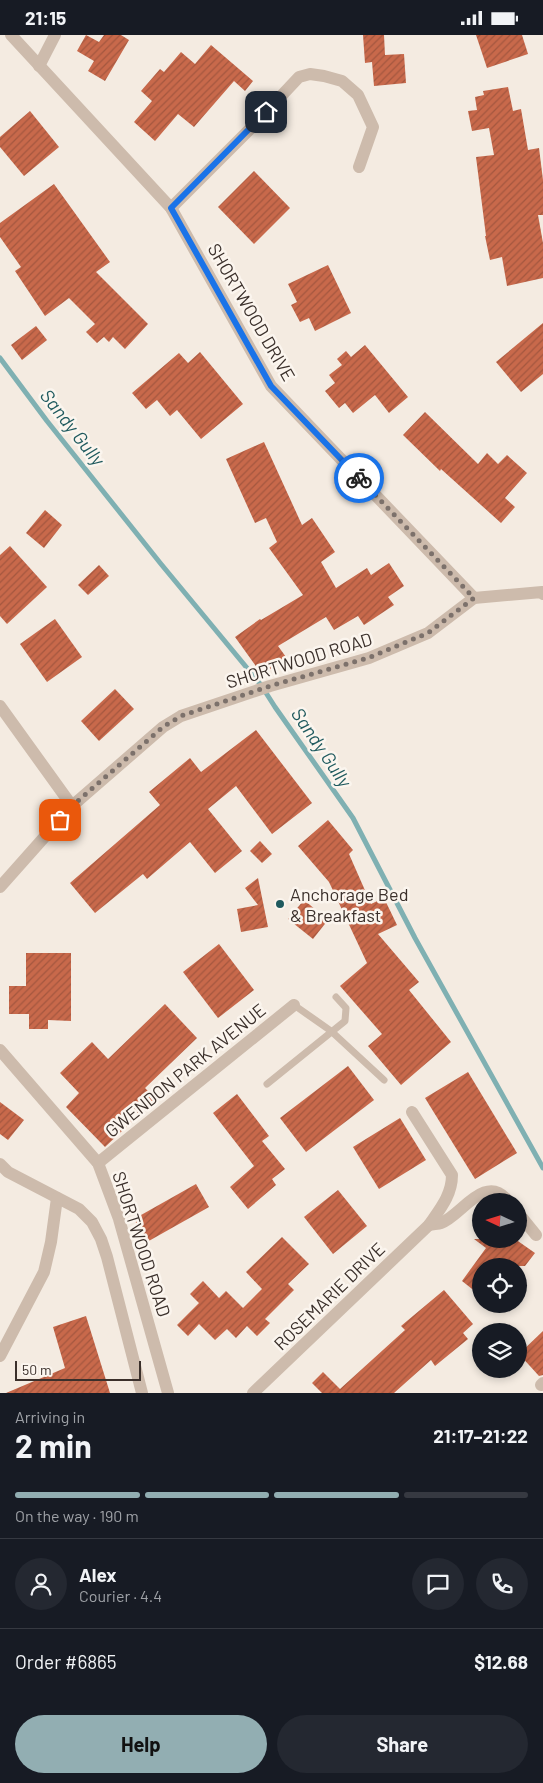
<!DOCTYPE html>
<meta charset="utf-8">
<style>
body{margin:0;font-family:Barlow,sans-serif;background:#242831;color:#f1f3f6;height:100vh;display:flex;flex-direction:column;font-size:19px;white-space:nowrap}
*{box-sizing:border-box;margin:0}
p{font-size:16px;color:#9ea1a6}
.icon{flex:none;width:28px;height:28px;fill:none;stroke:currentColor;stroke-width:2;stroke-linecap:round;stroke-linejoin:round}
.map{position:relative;height:1358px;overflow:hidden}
.sheet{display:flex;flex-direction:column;background:#171b24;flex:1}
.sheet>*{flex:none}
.needle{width:32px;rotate:274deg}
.tools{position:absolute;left:472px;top:1158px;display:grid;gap:10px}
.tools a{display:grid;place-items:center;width:55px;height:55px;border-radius:50%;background:#171b24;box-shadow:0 2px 8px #0003;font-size:25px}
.scale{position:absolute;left:15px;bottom:12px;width:126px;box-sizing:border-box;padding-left:5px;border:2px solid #3b302b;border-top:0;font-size:14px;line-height:18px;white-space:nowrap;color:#3b302b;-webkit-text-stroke:4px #fbf5ee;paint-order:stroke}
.pin{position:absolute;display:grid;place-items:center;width:42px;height:42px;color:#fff;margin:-21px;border-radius:10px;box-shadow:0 2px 8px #0006}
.courier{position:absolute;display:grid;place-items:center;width:50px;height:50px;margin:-25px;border:4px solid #1a73e8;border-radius:50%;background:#fff;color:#222;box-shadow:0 1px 6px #0007}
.overview em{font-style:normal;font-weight:700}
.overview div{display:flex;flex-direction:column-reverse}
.overview{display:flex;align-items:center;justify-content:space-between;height:85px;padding:0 15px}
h1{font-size:32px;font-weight:700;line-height:38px}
.bar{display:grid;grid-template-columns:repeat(4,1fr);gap:8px 5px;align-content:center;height:60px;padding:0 15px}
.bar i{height:6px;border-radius:4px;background:#363941}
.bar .current{background:#92aeb2}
.bar p{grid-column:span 4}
.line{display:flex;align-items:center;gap:12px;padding:0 15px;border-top:1px solid #363941}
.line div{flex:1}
.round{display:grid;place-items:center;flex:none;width:52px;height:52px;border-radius:26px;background:#242831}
.cta{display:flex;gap:10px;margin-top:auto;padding:10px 15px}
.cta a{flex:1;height:58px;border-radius:30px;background:#92aeb2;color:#111;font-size:20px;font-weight:700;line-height:58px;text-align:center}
.cta a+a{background:#242831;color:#f1f3f6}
.status{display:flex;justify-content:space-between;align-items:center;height:35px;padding:0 25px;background:#171b24;direction:ltr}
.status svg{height:14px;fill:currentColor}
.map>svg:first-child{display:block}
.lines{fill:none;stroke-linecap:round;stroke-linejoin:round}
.stream{stroke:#7fb0b2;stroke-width:5}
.building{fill:url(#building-hatch)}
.service{stroke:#cdbbac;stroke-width:7}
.minor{stroke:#cdbbac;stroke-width:12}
.done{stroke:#7c716b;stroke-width:5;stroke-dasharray:0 9}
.route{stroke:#1a73e8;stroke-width:6}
.poi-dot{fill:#1f5a5e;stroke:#fbf5ee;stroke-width:2}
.labels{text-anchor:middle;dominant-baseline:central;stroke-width:5;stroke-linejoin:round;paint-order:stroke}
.street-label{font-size:18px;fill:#3b302b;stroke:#fbf5ee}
.poi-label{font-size:18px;fill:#3b302b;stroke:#fbf5ee;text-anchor:start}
.water-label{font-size:19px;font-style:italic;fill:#1f5a5e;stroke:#fbf5ee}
</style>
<div class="status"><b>21:15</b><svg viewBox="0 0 49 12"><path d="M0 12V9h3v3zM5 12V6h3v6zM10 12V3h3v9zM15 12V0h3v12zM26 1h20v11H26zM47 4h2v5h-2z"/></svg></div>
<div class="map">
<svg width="543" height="1358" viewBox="0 0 543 1358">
<defs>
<pattern id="building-hatch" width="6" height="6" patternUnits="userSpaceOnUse" patternTransform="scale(1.25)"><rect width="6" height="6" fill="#c8694b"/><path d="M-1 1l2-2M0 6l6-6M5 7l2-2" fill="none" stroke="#a4573f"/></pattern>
</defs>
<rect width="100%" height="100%" fill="#f4ebe1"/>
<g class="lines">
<path class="stream" d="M0 323 47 386 161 529 261 650 275 672 353 783 415 903 543 1133"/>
</g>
<g class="building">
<path d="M86 0 99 7 104 0H121L129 5 105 46 88 36 94 26 77 16Z"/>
<path d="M363 0H384L385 20 404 19 406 48 374 51 372 27 365 28Z"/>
<path d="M476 0H522L528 19 487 33Z"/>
<path d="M211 10 253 46 245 56 234 46 194 92 178 79 155 106 134 87 152 66 141 56 160 34 164 37 181 17 195 29Z"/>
<path d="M508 52 513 76 521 74 528 115 539 113 543 145V180H538L543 208V243L507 251 502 222 490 225 485 201H486L476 122 494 120 489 93 472 96 468 76 477 75 475 62 484 60 483 56Z"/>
<path d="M30 76 59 112 24 141 0 112V102Z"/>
<path d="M254 136 290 173 254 209 218 172Z"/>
<path d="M54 149 110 227 96 237 148 289 125 314 113 302 109 307 104 302 97 308 86 297 95 289 69 263 45 281 15 236 21 232 0 202V188Z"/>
<path d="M328 230 351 278 315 296 309 283 300 287 291 270 297 267 288 249Z"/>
<path d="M543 288V339L521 357 496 327Z"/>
<path d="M36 291 47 305 22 325 11 310Z"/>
<path d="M365 310 408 362 389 378 375 360 353 378 345 368 339 373 325 356 335 348 329 340 342 330 337 324 346 316 351 322Z"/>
<path d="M200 317 243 369 201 404 177 375 170 381 157 365 146 374 132 358 179 318 188 328Z"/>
<path d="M425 377 478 429 487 418 498 429 507 420 527 438 505 463 515 472 501 488 441 434 440 436 403 400Z"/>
<path d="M264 407 302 490 312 483 335 517 321 527 336 553 367 533 371 540 389 528 404 551 388 562 394 570 364 590 358 581 334 595 326 582 278 611 286 622 270 634 266 629 258 634 235 602 260 584 261 585 303 560 269 513 277 507 266 483 255 488 226 424Z"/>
<path d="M45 475 62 490 44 513 26 498Z"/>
<path d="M10 511 47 552 7 589 0 581V520Z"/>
<path d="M99 530 109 541 88 560 78 550Z"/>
<path d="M55 584 82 622 47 647 20 609Z"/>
<path d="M115 654 134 674 99 706 81 686Z"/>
<path d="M256 695 312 768 272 799 236 751 208 774 242 816 215 838 190 807 147 844 143 839 95 878 70 848 160 770 149 757 190 723 201 737Z"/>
<path d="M328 785 353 815 349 819 371 869 384 863 397 890 378 899 419 947 409 955 451 1007 401 1050 368 1011 382 999 340 951 367 928 329 847 298 811Z"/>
<path d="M260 806 272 819 262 828 250 816Z"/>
<path d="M258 843 268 892 241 897 237 874 258 870 245 853Z"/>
<path d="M304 865 328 885 313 904 288 884Z"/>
<path d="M219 909 254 955 218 983 183 937Z"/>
<path d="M26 918H71V986L48 985V994H29V979H9V951H26Z"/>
<path d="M165 969 197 1003 145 1053 156 1064 105 1112 66 1072 79 1058 60 1038 92 1007 108 1024Z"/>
<path d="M348 1031 374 1065 306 1117 280 1083Z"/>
<path d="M468 1037 517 1118 475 1144 425 1063Z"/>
<path d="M237 1059 269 1101 262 1106 285 1134 272 1144 276 1150 248 1174 230 1152 254 1131 213 1078Z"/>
<path d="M0 1067 24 1085 8 1105 0 1099Z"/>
<path d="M400 1083 426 1125 379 1154 353 1112Z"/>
<path d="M196 1149 209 1172 147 1207 134 1184Z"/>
<path d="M338 1155 367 1191 333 1219 304 1182Z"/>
<path d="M282 1202 309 1229 288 1249 294 1255 265 1284 270 1288 257 1301 247 1291 236 1303 227 1294 215 1305 199 1289 188 1301 177 1290 199 1268 190 1259 203 1246 219 1263 226 1256 243 1273 262 1254 246 1237Z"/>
<path d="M474 1204H515L535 1218 525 1231H481V1261L462 1246 486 1213Z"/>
<path d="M444 1255 473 1289 463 1298 468 1304 435 1331 431 1325 394 1358H322L312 1348 323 1337 340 1354 405 1295 401 1291Z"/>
<path d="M86 1281 110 1358H6L65 1333 53 1292Z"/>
<path d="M543 1296V1340L539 1341 519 1319Z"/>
</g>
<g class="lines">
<g class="service">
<path d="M294 970 331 996 384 1045"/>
<path d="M267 1049 345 986 346 973 336 962"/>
</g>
<g class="minor">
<path d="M11 0 171 173 271 351 474 563"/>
<path d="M39 31 55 0"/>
<path d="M171 173 255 89 299 42 310 39 324 41 342 46 358 60 373 92 359 132"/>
<path d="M0 671 72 771"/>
<path d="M0 852 72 771 163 692 181 681 270 651 369 623 428 598 474 563 542 557 543 559"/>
<path d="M0 1015 98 1128 119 1184 168 1358"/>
<path d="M98 1128 294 970"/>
<path d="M0 1129 8 1137 79 1174 92 1187 101 1204 107 1222 142 1358"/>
<path d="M519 1179 536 1200"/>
<path d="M429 1190C433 1189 438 1189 441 1188 461 1181 485 1137 508 1166"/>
<path d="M0 1321 44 1237 51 1207 57 1163"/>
<path d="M541 1350 543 1348"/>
<path d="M253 1358 429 1190C440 1174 452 1160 452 1140L412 1077"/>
</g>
</g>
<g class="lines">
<path class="done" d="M60 785 72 771 163 692 181 681 270 651 368 623 428 598 474 563 359 443"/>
<path class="route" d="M266 77 171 173 271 351 359 443"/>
</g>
<circle class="poi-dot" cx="280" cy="869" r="5"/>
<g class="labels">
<g class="street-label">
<text transform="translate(252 277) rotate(60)">SHORTWOOD DRIVE</text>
<text transform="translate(299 625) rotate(-17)">SHORTWOOD ROAD</text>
<text transform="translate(185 1035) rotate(-39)">GWENDON PARK AVENUE</text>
<text transform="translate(142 1209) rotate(72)">SHORTWOOD ROAD</text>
<text transform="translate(329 1261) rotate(-44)">ROSEMARIE DRIVE</text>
</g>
<g class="poi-label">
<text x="290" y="859">Anchorage Bed<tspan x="290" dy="21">&amp; Breakfast</tspan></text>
</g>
<g class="water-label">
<text transform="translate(73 392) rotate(52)">Sandy Gully</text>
<text transform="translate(322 712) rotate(56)">Sandy Gully</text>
</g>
</g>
</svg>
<div class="tools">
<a><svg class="needle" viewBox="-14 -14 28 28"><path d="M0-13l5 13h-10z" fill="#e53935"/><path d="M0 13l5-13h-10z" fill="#9ea1a6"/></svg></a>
<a><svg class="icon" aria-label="locate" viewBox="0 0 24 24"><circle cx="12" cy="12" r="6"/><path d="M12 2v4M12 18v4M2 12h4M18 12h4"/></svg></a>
<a><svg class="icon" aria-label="layers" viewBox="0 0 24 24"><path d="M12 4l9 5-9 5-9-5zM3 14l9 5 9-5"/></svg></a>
</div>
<div class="scale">50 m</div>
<div class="pin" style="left:60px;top:785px;background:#ea580c"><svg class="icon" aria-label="bag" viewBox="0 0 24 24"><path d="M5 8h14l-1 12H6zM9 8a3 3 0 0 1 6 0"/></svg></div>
<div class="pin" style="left:266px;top:77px;background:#1f2937"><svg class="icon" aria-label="home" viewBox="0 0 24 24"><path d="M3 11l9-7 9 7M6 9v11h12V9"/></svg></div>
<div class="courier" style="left:359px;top:443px"><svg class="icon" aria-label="bike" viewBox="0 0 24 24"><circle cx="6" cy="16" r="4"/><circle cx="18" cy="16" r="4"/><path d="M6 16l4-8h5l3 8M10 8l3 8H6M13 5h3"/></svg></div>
</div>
<section class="sheet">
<div class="overview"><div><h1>2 min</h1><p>Arriving in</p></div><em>21:17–21:22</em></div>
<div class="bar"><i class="current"></i><i class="current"></i><i class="current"></i><i></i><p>On the way · 190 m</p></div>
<div class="line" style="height:90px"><a class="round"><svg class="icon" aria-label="person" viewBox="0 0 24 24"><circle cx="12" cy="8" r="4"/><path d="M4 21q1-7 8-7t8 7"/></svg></a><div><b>Alex</b><p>Courier · 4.4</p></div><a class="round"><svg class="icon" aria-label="chat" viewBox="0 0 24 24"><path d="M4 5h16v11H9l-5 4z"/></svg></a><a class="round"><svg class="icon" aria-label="phone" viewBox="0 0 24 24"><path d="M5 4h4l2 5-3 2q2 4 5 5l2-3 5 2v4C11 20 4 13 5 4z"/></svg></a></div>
<div class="line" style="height:65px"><div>Order #6865</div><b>$12.68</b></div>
<div class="cta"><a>Help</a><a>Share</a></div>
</section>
